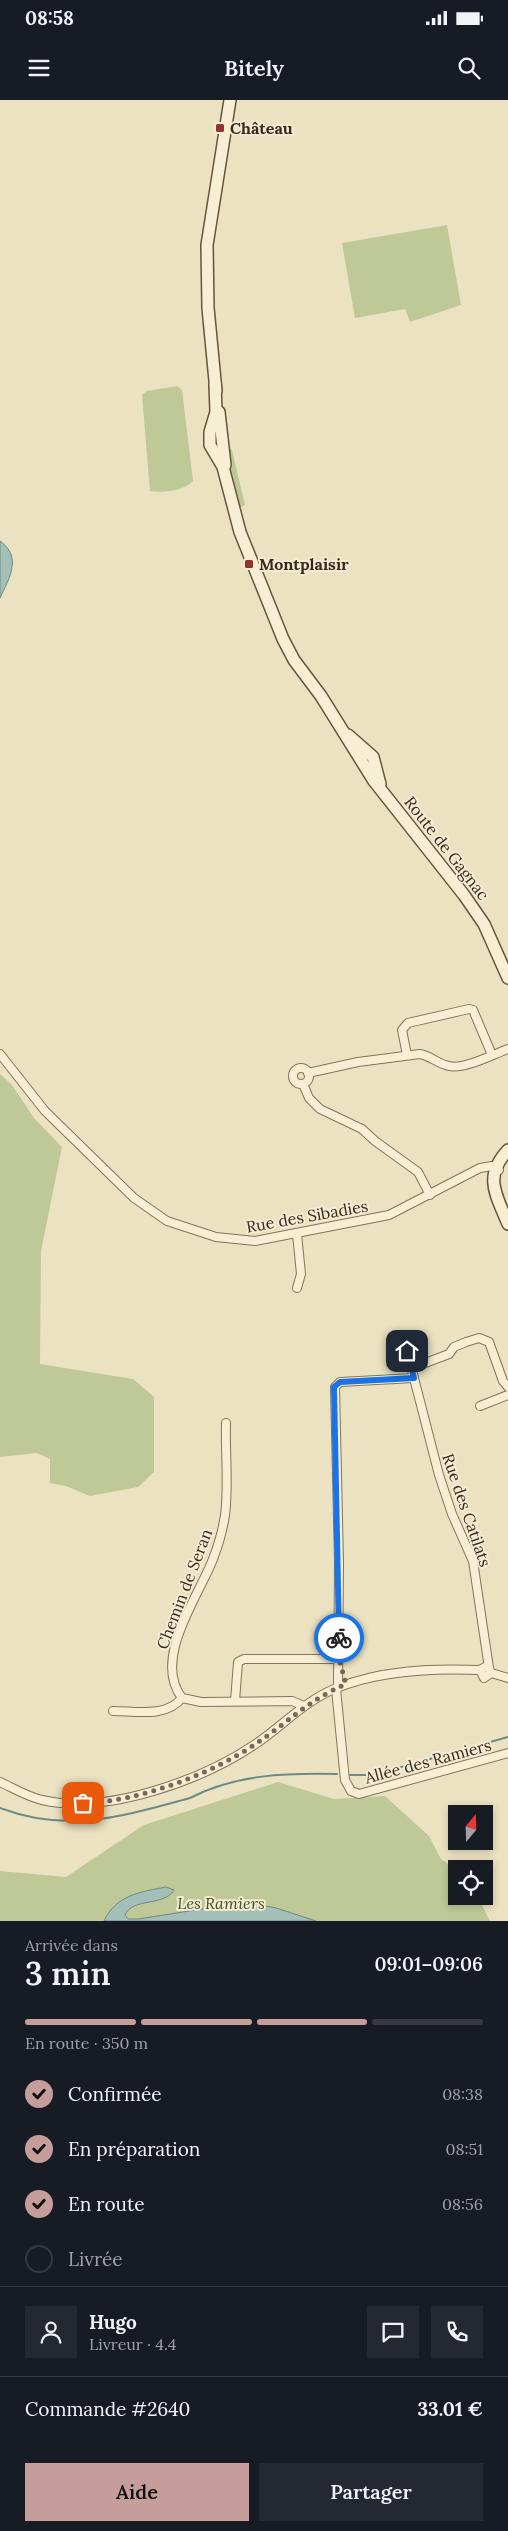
<!DOCTYPE html>
<html lang="fr">
<meta charset="utf-8">
<style>
body{margin:0;font-family:Lora,serif;background:#242831;color:#f1f3f6;height:100vh;display:flex;flex-direction:column;font-size:19px;white-space:nowrap}
*{box-sizing:border-box;margin:0}
p{font-size:16px;color:#9ea1a6}
.icon{flex:none;width:28px;height:28px;fill:none;stroke:currentColor;stroke-width:2;stroke-linecap:round;stroke-linejoin:round}
.map{position:relative;height:1821px;overflow:hidden}
.details{display:flex;flex-direction:column;background:#171b24;flex:1}
.details>*{flex:none}
.needle{width:32px;rotate:19deg}
.buttons{position:absolute;left:448px;top:1705px;display:grid;gap:10px}
.buttons a{display:grid;place-items:center;width:45px;height:45px;border-radius:0px;background:#171b24;box-shadow:0 2px 8px #0003;font-size:25px}
.pin{position:absolute;display:grid;place-items:center;width:42px;height:42px;color:#fff;margin:-21px;border-radius:10px;box-shadow:0 2px 8px #0006}
.courier{position:absolute;display:grid;place-items:center;width:50px;height:50px;margin:-25px;border:4px solid #1a73e8;border-radius:50%;background:#fff;color:#222;box-shadow:0 1px 6px #0007}
.overview em{font-style:normal;font-weight:600}
.overview div{display:flex;flex-direction:column-reverse}
.overview{display:flex;align-items:center;justify-content:space-between;height:85px;padding:0 25px}
h1{font-size:32px;font-weight:600;line-height:38px}
.bar{display:grid;grid-template-columns:repeat(4,1fr);gap:8px 5px;align-content:center;height:60px;padding:0 25px}
.bar i{height:6px;border-radius:4px;background:#363941}
.bar .current{background:#c59e9c}
.bar p{grid-column:span 4}
.line{display:flex;align-items:center;gap:12px;padding:0 25px;border-top:1px solid #363941}
.line div{flex:1}
.round{display:grid;place-items:center;flex:none;width:52px;height:52px;border-radius:0px;background:#242831}
ol{padding:0 25px;list-style:none}
li{display:flex;align-items:center;gap:15px;height:55px}
li p{margin-inline-start:auto}
li .icon{padding:5px;border-radius:50%;background:#c59e9c;color:#111;stroke-width:4}
li:last-child{color:#9ea1a6}
li i{width:28px;height:28px;border:2px solid #363941;border-radius:50%}
.button{display:flex;gap:10px;margin-top:auto;padding:10px 25px}
.button a{flex:1;height:58px;border-radius:0px;background:#c59e9c;color:#111;font-size:20px;font-weight:600;line-height:58px;text-align:center}
.button a+a{background:#242831;color:#f1f3f6}
.status{display:flex;justify-content:space-between;align-items:center;height:35px;padding:0 25px;background:#171b24;direction:ltr}
.status svg{height:14px;fill:currentColor}
header{display:flex;justify-content:space-between;align-items:center;height:65px;padding:0 25px;background:#171b24;font-size:22px;font-weight:600}
.map>svg:first-child{display:block}
.green{fill:#bfc897}
.water{fill:#a4beb8;stroke:#6c8b86}
.lines{fill:none;stroke-linecap:round;stroke-linejoin:round}
.stream{stroke:#6c8b86;stroke-width:2}
.minor-casing{stroke:#84745a;stroke-width:10}
.secondary-casing{stroke:#65553d;stroke-width:14}
.minor{stroke:#f6efd4;stroke-width:8}
.secondary{stroke:#f6efd4;stroke-width:11}
.done{stroke:#746a57;stroke-width:5;stroke-dasharray:0 9}
.route{stroke:#1a73e8;stroke-width:6}
.poi-dot{fill:#8f352e;stroke:#f3ecd1;stroke-width:2}
.labels{text-anchor:middle;dominant-baseline:central;stroke-width:4;stroke-linejoin:round;paint-order:stroke}
.poi-label{font-size:16px;font-weight:bold;fill:#342a1e;stroke:#f3ecd1;text-anchor:start}
.street-label{font-size:16px;fill:#342a1e;stroke:#f3ecd1}
.park-label{font-size:16px;font-style:italic;fill:#425025;stroke:#f3ecd1}
</style>
<div class="status"><b>08:58</b><svg viewBox="0 0 49 12"><path d="M0 12V9h3v3zM5 12V6h3v6zM10 12V3h3v9zM15 12V0h3v12zM26 1h20v11H26zM47 4h2v5h-2z"/></svg></div>
<header><svg class="icon" aria-label="menu" viewBox="0 0 24 24"><path d="M4 6h16M4 12h16M4 18h16"/></svg>Bitely<svg class="icon" aria-label="search" viewBox="0 0 24 24"><circle cx="10" cy="10" r="6"/><path d="M15 15l6 6"/></svg></header>
<div class="map">
<svg width="508" height="1821" viewBox="0 0 508 1821">
<rect width="100%" height="100%" fill="#ebe2c2"/>
<g class="green">
<path d="M447 125 461 205 410 222 405 209 355 218 342 143Z"/>
<path d="M177 286 182 290 193 381C184 391 164 393 150 391L142 295 147 291Z"/>
<path d="M227 346 232 350 245 405 239 408 227 357Z"/>
<path d="M0 974 12 985 34 1018 62 1047 41 1151 40 1264 133 1279 154 1297V1372L138 1387 90 1396 66 1386 50 1383V1359L37 1353 0 1357Z"/>
<path d="M278 1682 334 1699 385 1696 429 1736 441 1759 454 1768 475 1764 476 1769H456V1796H477L490 1821H0V1771L66 1777 144 1725Z"/>
</g>
<g class="water">
<path d="M0 441C22 457 10 477 0 498Z"/>
<path d="M166 1787 174 1790C164 1807 133 1797 125 1815L128 1819H138L247 1802 276 1808 316 1821H104C116 1795 140 1792 166 1787Z"/>
</g>
<g class="lines">
<g class="stream">
<path d="M350 1675H373L508 1637"/>
<path d="M0 1708C68 1734 123 1716 190 1698 236 1674 287 1673 337 1674"/>
</g>
<g class="minor-casing">
<g id="minor">
<path d="M0 954 45 1011 134 1098 167 1121 216 1137 255 1141 389 1115 480 1068 492 1066 499 1070"/>
<path d="M407 955 402 930 408 923 469 909 473 910 492 955"/>
<circle cx="301" cy="976" r="8"/>
<path d="M308 973 358 962 420 954C431 956 438 964 449 966 463 970 494 954 508 949"/>
<path d="M303 984 309 998 320 1009 362 1029 375 1041 418 1072 430 1095"/>
<path d="M297 1134 301 1174 297 1188"/>
<path d="M407 1251 439 1375 452 1414 473 1461 489 1568"/>
<path d="M412 1268 449 1254 454 1247 466 1242 479 1238 489 1242 503 1281 508 1287"/>
<path d="M480 1306 508 1295"/>
<path d="M226 1323C225 1353 229 1385 225 1415 223 1429 218 1446 213 1459 198 1498 152 1559 182 1598L201 1602 292 1601 304 1606"/>
<path d="M491 1573 508 1578"/>
<path d="M338 1588 339 1463 335 1287 340 1282 414 1278"/>
<path d="M336 1589 345 1680 351 1691 359 1694 508 1653"/>
<path d="M235 1601 238 1562 244 1559H339"/>
<path d="M113 1611C135 1611 166 1618 182 1598"/>
<path d="M0 1682C13 1688 28 1697 42 1700 107 1715 203 1680 257 1643 283 1625 304 1602 334 1589 379 1570 432 1568 480 1570L485 1567 489 1568 491 1573 484 1578 480 1570"/>
</g>
</g>
<g class="secondary-casing">
<g id="secondary">
<path d="M215 284 216 312 210 332V345L223 367 240 432 283 539 294 560 321 596 374 681 464 795 484 824 508 878"/>
<path d="M216 291 208 208 207 145 230 0"/>
<path d="M219 312 225 365"/>
<path d="M348 635 373 657 380 684"/>
<path d="M508 1050C483 1077 496 1094 508 1124"/>
</g>
</g>
<use href="#minor" class="minor"/>
<use href="#secondary" class="secondary"/>
</g>
<g class="lines">
<path class="done" d="M83 1703C138 1702 212 1674 257 1643 291 1620 307 1601 346 1584L339 1559V1538"/>
<path class="route" d="M339 1538 334 1287 340 1282 414 1278 407 1251"/>
</g>
<g class="poi-dot">
<rect x="215" y="23" width="10" height="10" rx="2.5"/>
<rect x="244" y="459" width="10" height="10" rx="2.5"/>
</g>
<g class="labels">
<g class="poi-label">
<text x="230" y="28">Château</text>
<text x="259" y="464">Montplaisir</text>
</g>
<g class="street-label">
<text transform="translate(447 748) rotate(52)">Route de Gagnac</text>
<text transform="translate(307 1116) rotate(-10)">Rue des Sibadies</text>
<text transform="translate(467 1410) rotate(71)">Rue des Catilats</text>
<text transform="translate(184 1489) rotate(-69)">Chemin de Seran</text>
<text transform="translate(428 1661) rotate(-15)">Allée des Ramiers</text>
</g>
<g class="park-label">
<text x="221" y="1803">Les Ramiers</text>
</g>
</g>
</svg>
<div class="buttons">
<a><svg class="needle" viewBox="-14 -14 28 28"><path d="M0-13l5 13h-10z" fill="#e53935"/><path d="M0 13l5-13h-10z" fill="#9ea1a6"/></svg></a>
<a><svg class="icon" aria-label="locate" viewBox="0 0 24 24"><circle cx="12" cy="12" r="6"/><path d="M12 2v4M12 18v4M2 12h4M18 12h4"/></svg></a>
</div>
<div class="pin" style="left:83px;top:1703px;background:#ea580c"><svg class="icon" aria-label="bag" viewBox="0 0 24 24"><path d="M5 8h14l-1 12H6zM9 8a3 3 0 0 1 6 0"/></svg></div>
<div class="pin" style="left:407px;top:1251px;background:#1f2937"><svg class="icon" aria-label="home" viewBox="0 0 24 24"><path d="M3 11l9-7 9 7M6 9v11h12V9"/></svg></div>
<div class="courier" style="left:339px;top:1538px"><svg class="icon" aria-label="bike" viewBox="0 0 24 24"><circle cx="6" cy="16" r="4"/><circle cx="18" cy="16" r="4"/><path d="M6 16l4-8h5l3 8M10 8l3 8H6M13 5h3"/></svg></div>
</div>
<section class="details">
<div class="overview"><div><h1>3 min</h1><p>Arrivée dans</p></div><em>09:01–09:06</em></div>
<div class="bar"><i class="current"></i><i class="current"></i><i class="current"></i><i></i><p>En route · 350 m</p></div>
<ol>
<li><svg class="icon" aria-label="check" viewBox="0 0 24 24"><path d="M5 12l5 5 9-10"/></svg>Confirmée<p>08:38</p></li>
<li><svg class="icon" aria-label="check" viewBox="0 0 24 24"><path d="M5 12l5 5 9-10"/></svg>En préparation<p>08:51</p></li>
<li><svg class="icon" aria-label="check" viewBox="0 0 24 24"><path d="M5 12l5 5 9-10"/></svg>En route<p>08:56</p></li>
<li><i></i>Livrée</li>
</ol>
<div class="line" style="height:90px"><a class="round"><svg class="icon" aria-label="person" viewBox="0 0 24 24"><circle cx="12" cy="8" r="4"/><path d="M4 21q1-7 8-7t8 7"/></svg></a><div><b>Hugo</b><p>Livreur · 4.4</p></div><a class="round"><svg class="icon" aria-label="chat" viewBox="0 0 24 24"><path d="M4 5h16v11H9l-5 4z"/></svg></a><a class="round"><svg class="icon" aria-label="phone" viewBox="0 0 24 24"><path d="M5 4h4l2 5-3 2q2 4 5 5l2-3 5 2v4C11 20 4 13 5 4z"/></svg></a></div>
<div class="line" style="height:65px"><div>Commande #2640</div><b>33.01 €</b></div>
<div class="button"><a>Aide</a><a>Partager</a></div>
</section>
